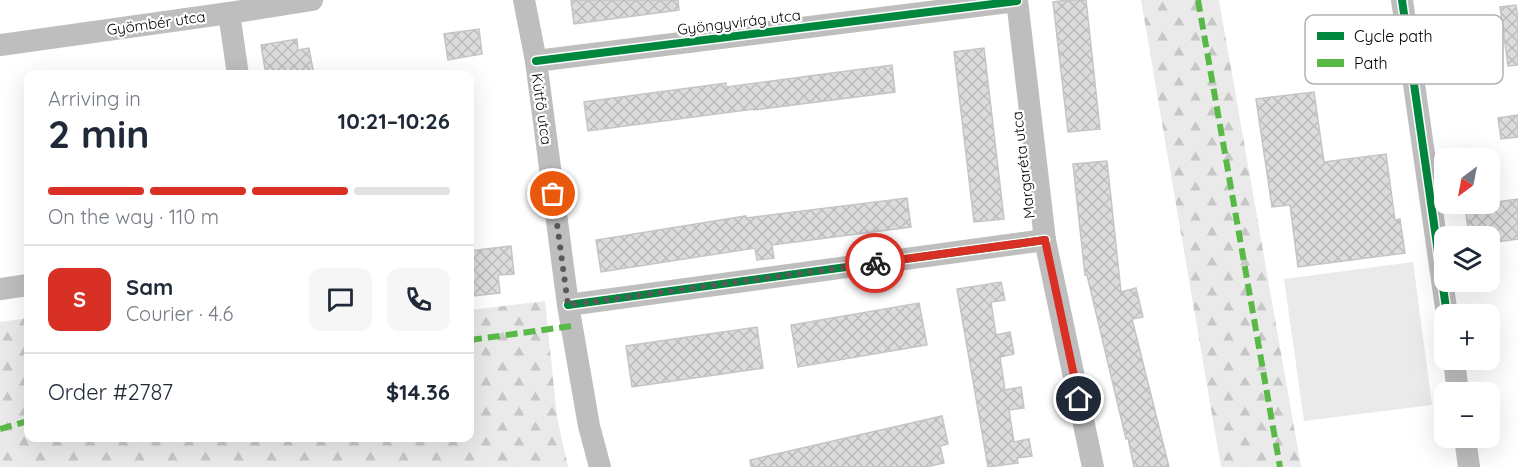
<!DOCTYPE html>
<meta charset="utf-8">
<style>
body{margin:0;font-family:Quicksand,sans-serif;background:#f6f6f7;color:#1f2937;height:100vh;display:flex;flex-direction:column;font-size:22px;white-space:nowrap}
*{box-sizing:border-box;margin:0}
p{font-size:20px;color:#747a83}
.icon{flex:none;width:33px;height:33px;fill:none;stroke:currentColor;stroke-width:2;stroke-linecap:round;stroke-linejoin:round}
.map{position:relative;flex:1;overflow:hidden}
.panel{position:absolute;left:24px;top:70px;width:450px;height:372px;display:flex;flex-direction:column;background:#fff;border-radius:12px;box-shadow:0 6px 24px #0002}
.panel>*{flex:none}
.needle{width:39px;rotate:212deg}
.fabs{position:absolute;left:1434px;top:148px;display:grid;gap:12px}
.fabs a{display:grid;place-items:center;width:66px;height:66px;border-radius:12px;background:#fff;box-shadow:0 6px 24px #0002;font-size:30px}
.pin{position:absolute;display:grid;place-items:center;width:51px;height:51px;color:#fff;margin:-26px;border:3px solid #fff;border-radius:50%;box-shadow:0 2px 6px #0007}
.courier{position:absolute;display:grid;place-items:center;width:60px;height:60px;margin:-30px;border:4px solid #d93025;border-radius:50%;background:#fff;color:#222;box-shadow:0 2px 8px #0007}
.head em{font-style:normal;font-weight:700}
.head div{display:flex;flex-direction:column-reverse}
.head{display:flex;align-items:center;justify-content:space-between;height:102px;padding:0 24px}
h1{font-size:39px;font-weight:700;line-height:45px}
.bar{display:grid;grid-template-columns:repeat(4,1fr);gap:9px 6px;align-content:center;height:72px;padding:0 24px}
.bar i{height:8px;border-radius:4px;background:#e0e1e3}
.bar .selected{background:#d93025}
.bar p{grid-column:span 4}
.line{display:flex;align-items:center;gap:15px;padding:0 24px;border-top:2px solid #e0e1e3}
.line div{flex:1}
.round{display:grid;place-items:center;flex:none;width:63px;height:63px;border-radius:12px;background:#f6f6f7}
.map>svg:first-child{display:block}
.forest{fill:url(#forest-firs)}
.park{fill:#eaeaea}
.building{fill:url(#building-cross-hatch);stroke:#c5c5c5;stroke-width:1.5}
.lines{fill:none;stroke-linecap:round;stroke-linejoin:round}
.minor{stroke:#bebebe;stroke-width:22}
.quiet{stroke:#58b947;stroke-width:6;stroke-dasharray:12 6;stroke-linecap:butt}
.cycleway-casing{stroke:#fff;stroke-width:11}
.cycleway{stroke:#00873e;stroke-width:8}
.done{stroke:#595959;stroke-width:6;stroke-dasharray:0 10.8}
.route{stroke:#d93025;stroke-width:8}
.labels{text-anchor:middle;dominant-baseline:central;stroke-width:4.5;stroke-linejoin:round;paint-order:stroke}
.street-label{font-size:15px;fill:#000;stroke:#fff}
.key{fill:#fff;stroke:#b2b2b2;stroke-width:1.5}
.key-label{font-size:16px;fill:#000}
</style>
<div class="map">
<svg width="1518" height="467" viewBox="0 0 1518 467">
<defs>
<pattern id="forest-firs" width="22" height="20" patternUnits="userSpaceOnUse" patternTransform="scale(1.5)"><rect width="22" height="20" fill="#eaeaea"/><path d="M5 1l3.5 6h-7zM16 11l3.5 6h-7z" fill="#c7c7c7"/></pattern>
<pattern id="building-cross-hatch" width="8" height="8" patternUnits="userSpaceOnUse" patternTransform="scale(1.5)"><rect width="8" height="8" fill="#dcdcdc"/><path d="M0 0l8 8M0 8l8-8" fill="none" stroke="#bbb"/></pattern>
</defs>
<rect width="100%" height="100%" fill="#fff"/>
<g class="forest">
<path d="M1141 0H1219L1301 467H1221Z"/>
<path d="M545 301 557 417 568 467H0V322L28 318V438H470V310Z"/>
</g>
<path class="park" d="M1413 262 1432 405 1304 421 1284 279Z"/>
<g class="building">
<path d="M571 0H678L679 10 574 24Z"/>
<path d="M1068 0H1086L1100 129 1068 132 1053 2Z"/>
<path d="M1516 5 1518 20V65L1508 66 1500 7Z"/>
<path d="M479 29 482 54 448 60 444 34Z"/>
<path d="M297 39 298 50 309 48 314 75H266L261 45Z"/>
<path d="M984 48 1004 219 974 222 954 52Z"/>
<path d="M892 65 895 92 754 110V109L588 131 584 102 726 83V87Z"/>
<path d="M1314 92 1324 162 1386 154 1395 220 1400 219 1405 253 1298 267 1290 205 1272 207 1256 99Z"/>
<path d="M1518 115V137L1501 139 1498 118Z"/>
<path d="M1107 161 1121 292 1136 288 1143 317 1132 319 1169 467H1134L1128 438 1126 439 1087 275H1085L1073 164Z"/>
<path d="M907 198 911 227 772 245 774 258 757 260 755 248 601 272 596 240 746 216V218Z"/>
<path d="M1518 199V239L1490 243V237H1469L1465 206 1490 204V203Z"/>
<path d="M511 246 514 274 498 275 500 293 473 296V288H470V251Z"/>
<path d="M1001 282 1005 300 991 302 996 335 1010 332 1014 354 1000 357 1005 390 1021 387 1024 408 1009 410 1014 442 1029 439 1032 456 1017 458 1018 463 988 467 957 289Z"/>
<path d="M919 303 927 345 798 367 791 325Z"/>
<path d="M757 327 763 368 632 387 626 346Z"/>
<path d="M942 416 948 444 940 446 944 463 926 467H751L750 460Z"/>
</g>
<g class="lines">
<g class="minor">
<path d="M524 0 536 61 568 305 589 426 600 467"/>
<path d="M1017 0 1045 240 1093 467"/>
<path d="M1402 0 1447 315"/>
<path d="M229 13 238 75"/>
<path d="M0 45 229 13 312 0"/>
<path d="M536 61 1017 1"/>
<path d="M0 289 28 285"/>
<path d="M568 305 1045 240"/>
<path d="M1454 360 1458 393"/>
<path d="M1465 438 1469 467"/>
</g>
<g class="quiet">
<path d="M1198 0 1280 467"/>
<path d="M470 340 572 326"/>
<path d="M0 429 28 421"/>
</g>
<g class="cycleway-casing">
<g id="cycleway">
<path d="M1402 0 1447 315"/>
<path d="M536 61 1017 1"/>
<path d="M568 305 1045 240"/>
</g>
</g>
<use href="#cycleway" class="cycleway"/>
</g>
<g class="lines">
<path class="done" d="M553 194 568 305 875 263"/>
<path class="route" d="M875 263 1045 240 1079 399"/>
</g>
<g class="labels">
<g class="street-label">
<text transform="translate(739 22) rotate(-7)">Gyöngyvirág utca</text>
<text transform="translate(156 23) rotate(-8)">Gyömbér utca</text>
<text transform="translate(542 109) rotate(82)">Kútfő utca</text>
<text transform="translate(1023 165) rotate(-97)">Margaréta utca</text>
</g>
</g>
<rect x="1305" y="15" width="198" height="69" rx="9" class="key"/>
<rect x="1317" y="32" width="27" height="8" fill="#00873e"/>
<rect x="1317" y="59" width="27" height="8" fill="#58b947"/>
<g class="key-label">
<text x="1354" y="42">Cycle path</text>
<text x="1354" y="69">Path</text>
</g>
</svg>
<div class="fabs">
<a><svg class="needle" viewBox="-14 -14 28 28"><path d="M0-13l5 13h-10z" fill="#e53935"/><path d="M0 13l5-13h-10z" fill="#747a83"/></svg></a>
<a><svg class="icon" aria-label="layers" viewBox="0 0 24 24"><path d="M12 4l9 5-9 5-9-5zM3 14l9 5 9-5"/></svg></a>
<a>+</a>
<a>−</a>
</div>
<div class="pin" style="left:553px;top:194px;background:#ea580c"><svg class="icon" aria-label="bag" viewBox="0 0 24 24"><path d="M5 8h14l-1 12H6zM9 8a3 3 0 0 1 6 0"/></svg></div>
<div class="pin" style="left:1079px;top:399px;background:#1f2937"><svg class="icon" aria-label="home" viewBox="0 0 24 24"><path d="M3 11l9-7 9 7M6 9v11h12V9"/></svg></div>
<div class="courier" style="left:875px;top:263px"><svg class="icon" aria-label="bike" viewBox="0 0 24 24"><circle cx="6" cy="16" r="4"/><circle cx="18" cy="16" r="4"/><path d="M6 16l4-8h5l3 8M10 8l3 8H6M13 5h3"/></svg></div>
<section class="panel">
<div class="head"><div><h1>2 min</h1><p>Arriving in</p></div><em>10:21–10:26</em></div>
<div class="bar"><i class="selected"></i><i class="selected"></i><i class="selected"></i><i></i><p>On the way · 110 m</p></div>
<div class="line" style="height:108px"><b class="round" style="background:#d93025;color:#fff">S</b><div><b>Sam</b><p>Courier · 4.6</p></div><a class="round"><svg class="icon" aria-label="chat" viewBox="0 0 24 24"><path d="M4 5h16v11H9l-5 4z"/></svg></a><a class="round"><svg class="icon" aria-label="phone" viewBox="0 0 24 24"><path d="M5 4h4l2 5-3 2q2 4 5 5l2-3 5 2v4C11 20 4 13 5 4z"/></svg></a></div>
<div class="line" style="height:78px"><div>Order #2787</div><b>$14.36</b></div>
</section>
</div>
